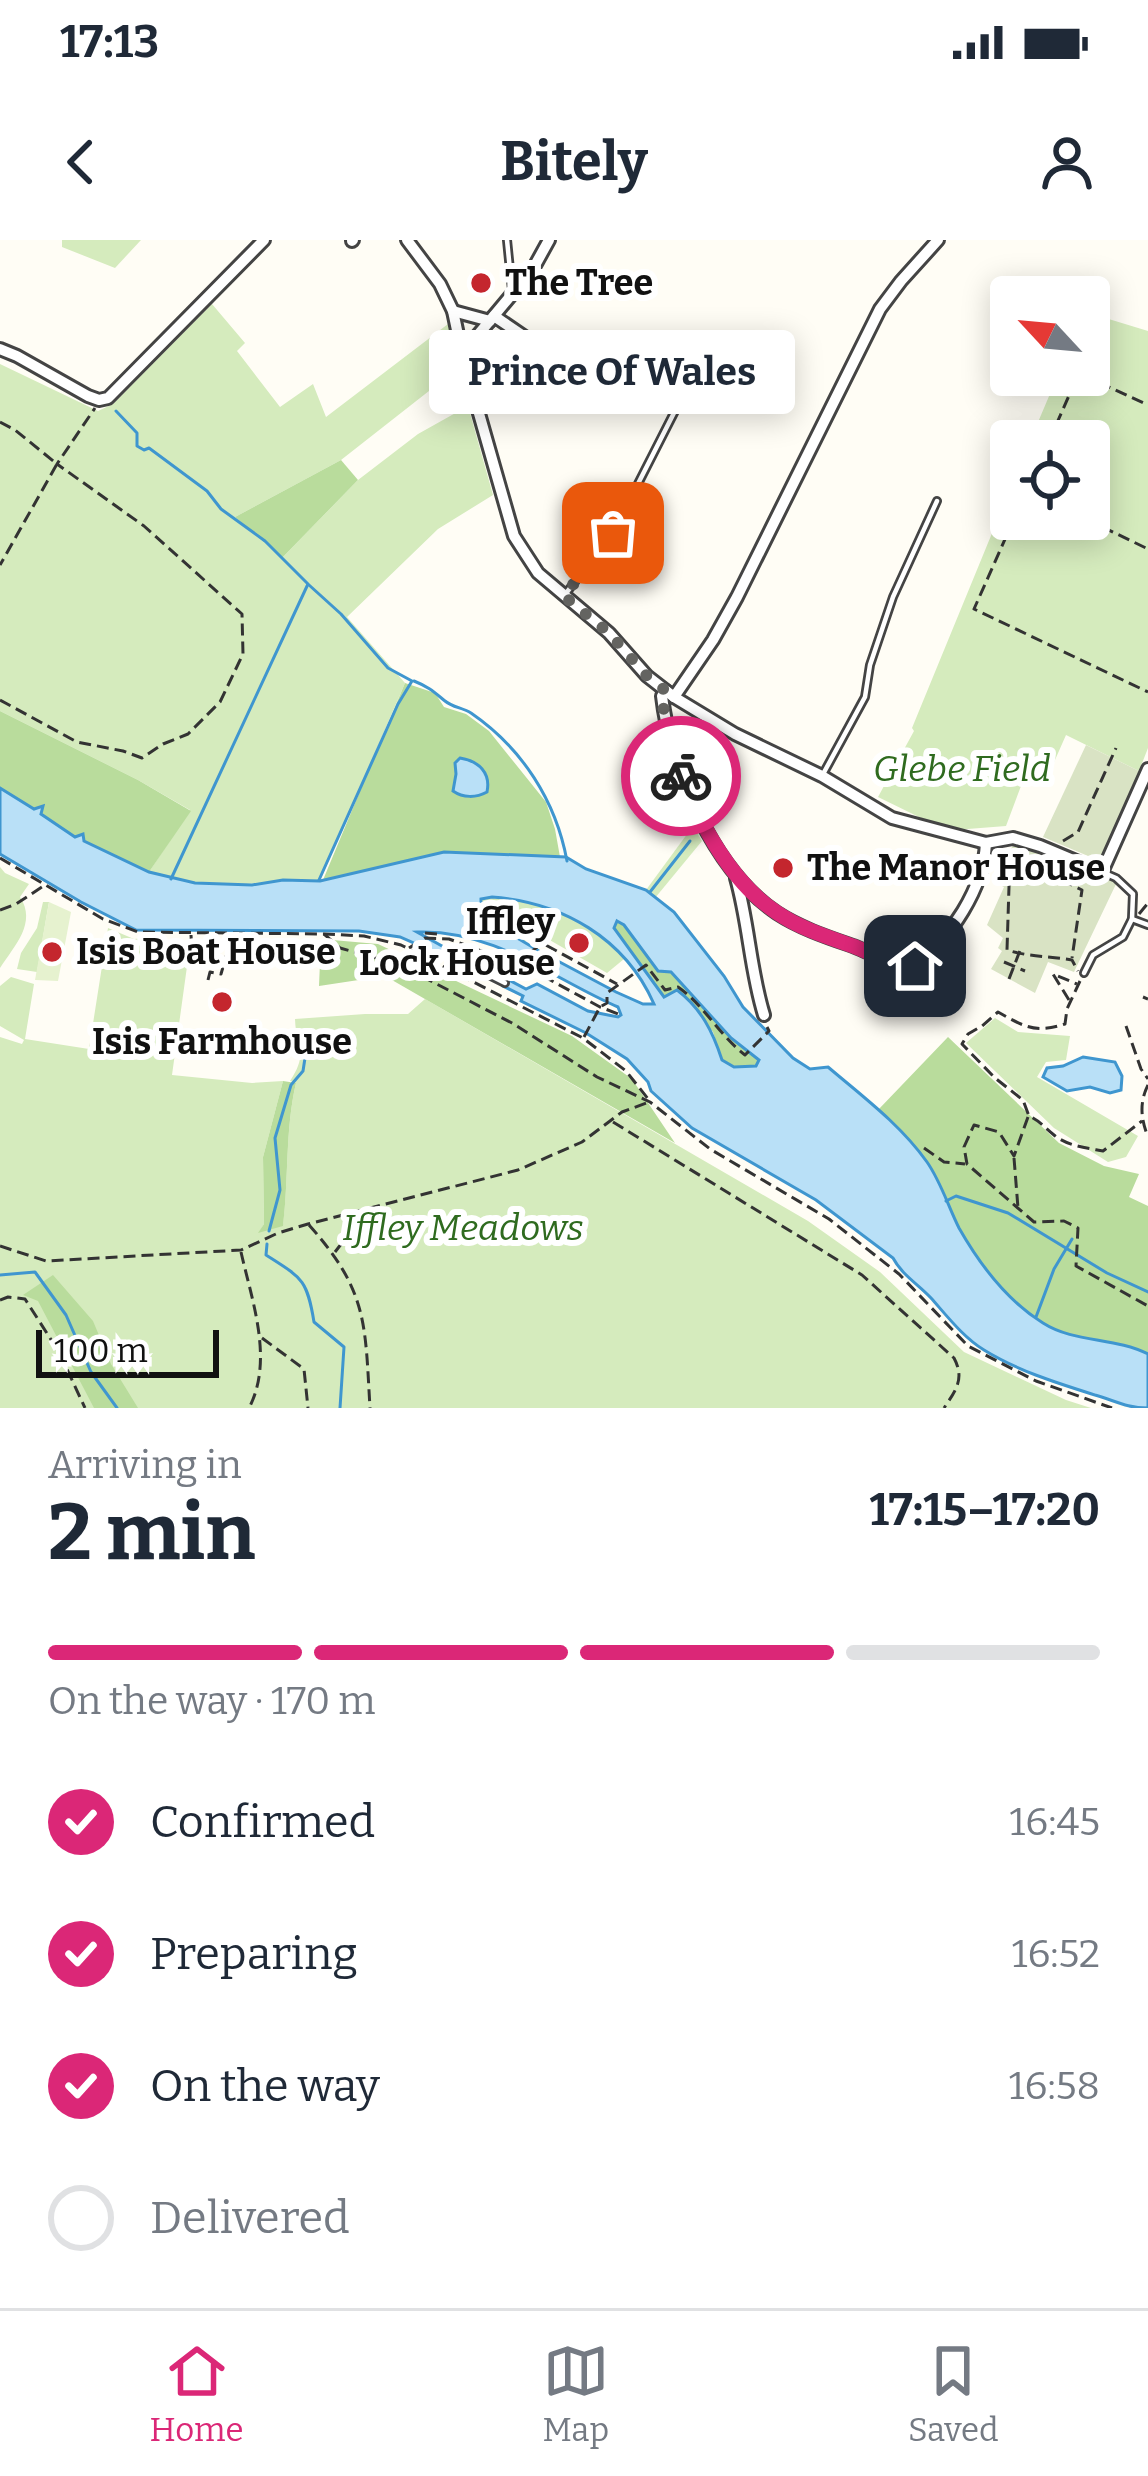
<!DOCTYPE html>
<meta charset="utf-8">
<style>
body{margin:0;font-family:Bitter,serif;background:#f6f6f7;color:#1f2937;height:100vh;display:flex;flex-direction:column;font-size:45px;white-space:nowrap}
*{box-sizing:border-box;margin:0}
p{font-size:39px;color:#747a83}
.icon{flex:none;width:66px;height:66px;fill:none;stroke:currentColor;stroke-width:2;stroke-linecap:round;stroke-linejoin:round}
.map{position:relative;height:1168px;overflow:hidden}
.side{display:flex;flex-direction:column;background:#fff;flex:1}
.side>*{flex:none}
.needle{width:78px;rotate:296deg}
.fabs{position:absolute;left:990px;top:36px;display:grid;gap:24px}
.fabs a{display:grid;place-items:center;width:120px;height:120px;border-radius:12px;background:#fff;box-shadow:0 6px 30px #0003;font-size:60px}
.scale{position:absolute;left:36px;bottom:30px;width:183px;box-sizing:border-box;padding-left:12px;border:6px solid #111;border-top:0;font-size:33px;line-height:42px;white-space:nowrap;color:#111;-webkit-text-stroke:9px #fff;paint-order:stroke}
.pin{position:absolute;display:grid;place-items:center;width:102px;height:102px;color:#fff;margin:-51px;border-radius:24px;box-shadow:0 6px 18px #0006}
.courier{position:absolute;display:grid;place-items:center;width:120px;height:120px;margin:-60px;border:9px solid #db2777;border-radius:50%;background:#fff;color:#222;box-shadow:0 3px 15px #0007}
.bubble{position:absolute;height:84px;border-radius:12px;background:#fff;box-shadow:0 6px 30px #0003;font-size:39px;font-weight:700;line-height:84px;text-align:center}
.summary em{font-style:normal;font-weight:700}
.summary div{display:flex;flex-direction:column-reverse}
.summary{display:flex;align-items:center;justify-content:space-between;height:204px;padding:0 48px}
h1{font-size:78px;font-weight:700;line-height:90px}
.bar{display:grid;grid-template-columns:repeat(4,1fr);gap:18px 12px;align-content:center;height:144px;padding:0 48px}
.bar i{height:15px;border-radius:9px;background:#e0e1e3}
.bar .current{background:#db2777}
.bar p{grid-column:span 4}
ol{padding:0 48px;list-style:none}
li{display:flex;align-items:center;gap:36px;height:132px}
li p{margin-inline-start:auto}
li .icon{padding:12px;border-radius:50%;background:#db2777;color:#fff;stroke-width:4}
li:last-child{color:#747a83}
li i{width:66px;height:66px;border:6px solid #e0e1e3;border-radius:50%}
.status{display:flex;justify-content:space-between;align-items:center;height:84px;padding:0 60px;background:#fff;direction:ltr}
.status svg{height:33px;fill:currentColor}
header{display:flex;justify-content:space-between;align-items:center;height:156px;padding:0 48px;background:#fff;font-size:54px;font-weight:700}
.tabs{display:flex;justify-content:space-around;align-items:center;height:168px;border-top:3px solid #e0e1e3;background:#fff;font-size:33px;color:#747a83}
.tabs a{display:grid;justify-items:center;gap:6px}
.tabs .current{color:#db2777}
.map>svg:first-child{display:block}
.green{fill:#d5ebbd}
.forest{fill:#b9dc9c}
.cemetery{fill:#d9e3c4}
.pitch{fill:#e6f2cf}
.water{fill:#b9e0f7;stroke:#3f96cf;stroke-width:3;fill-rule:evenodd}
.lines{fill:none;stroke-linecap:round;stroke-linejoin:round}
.stream{stroke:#3f96cf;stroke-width:3}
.lane-casing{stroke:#444;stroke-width:10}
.street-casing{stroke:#444;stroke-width:16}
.path{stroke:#333;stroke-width:3;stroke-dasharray:12 6;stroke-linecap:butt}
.lane{stroke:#fff;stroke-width:4.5}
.street{stroke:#fff;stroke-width:10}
.done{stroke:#646461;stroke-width:12;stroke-dasharray:0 21.6}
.route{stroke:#db2777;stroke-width:15}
.poi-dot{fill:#c4262e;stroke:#fff;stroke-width:4.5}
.labels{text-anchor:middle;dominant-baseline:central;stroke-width:12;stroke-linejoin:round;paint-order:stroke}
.poi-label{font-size:36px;font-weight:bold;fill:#111;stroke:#fff;text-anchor:start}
.park-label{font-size:36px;font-style:italic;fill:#2f6b1f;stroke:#fff}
</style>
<div class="status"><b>17:13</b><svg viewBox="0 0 49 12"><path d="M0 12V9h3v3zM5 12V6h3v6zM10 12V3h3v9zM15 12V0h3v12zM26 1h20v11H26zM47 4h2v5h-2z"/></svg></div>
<header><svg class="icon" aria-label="back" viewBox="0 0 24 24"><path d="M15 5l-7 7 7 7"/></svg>Bitely<svg class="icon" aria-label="person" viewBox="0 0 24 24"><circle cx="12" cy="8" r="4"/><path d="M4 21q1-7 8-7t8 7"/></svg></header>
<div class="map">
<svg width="1148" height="1168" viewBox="0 0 1148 1168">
<rect width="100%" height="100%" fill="#fffdf5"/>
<g class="green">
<path d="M62 0H141L115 28 62 7Z"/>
<path d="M212 64 245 103 237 111 280 167 313 144 326 177 448 84 457 129 341 220 235 277 282 318 358 240 418 194 468 166 493 255 438 289 347 377 405 443 320 641C278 640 237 648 196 643 180 641 164 635 149 632L190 570 138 540 0 471V124L98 171 113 164Z"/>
<path d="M1089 73 1148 91V508L1139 531 1066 495 1051 529 1034 522 1021 546 1006 586 955 590 923 579 878 557 914 491 912 488 1011 247V279H1089V201H1030L1058 135H1089Z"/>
<path d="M693 586 702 601 655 658 646 650Z"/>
<path d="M0 627 5 633 29 644 20 657C37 683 15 705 0 728Z"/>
<path d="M492 657C545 663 589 676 624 719L607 733 534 691 524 702 509 693 481 669V659Z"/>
<path d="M43 662H49L37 732 17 729 21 713 37 688Z"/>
<path d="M108 688 134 699 157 697 158 701 189 712 172 835 252 843 283 841 263 917 264 984 260 991 283 985C289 938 285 890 296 843L290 841C309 812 296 810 295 779L365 774H408L425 759 808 981 880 1032 964 1112 1066 1160 1091 1168H0V797L22 804 24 800 0 786V746L11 737 34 744 25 799 89 809Z"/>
<path d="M995 778 1018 792 1070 796 1066 820 1046 822 1037 837 1138 896 1126 917 1108 922 1054 888 966 803Z"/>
</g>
<g class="forest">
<path d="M341 220 358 240 282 318 235 277Z"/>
<path d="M405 443 435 453 444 467 466 474 489 491 546 562 555 589 560 617 444 612 323 640Z"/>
<path d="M0 471 138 540 191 571 149 632 76 597 0 548Z"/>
<path d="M617 681 624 684 658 730 671 732 731 798 759 821 756 827H734L722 820 713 792 685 755 664 757 614 688Z"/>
<path d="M321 699 378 704 572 796 632 839 675 903 385 736 319 746Z"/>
<path d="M948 797 1059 903 1104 926 1139 934 1129 957 1148 966V1114C1115 1097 1073 1103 1041 1082 1004 1057 977 1023 957 983 948 964 940 943 929 925 914 903 897 887 878 870Z"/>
<path d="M283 841 296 843C285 890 289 938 283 986L258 993 264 984 263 917Z"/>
<path d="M53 1035 93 1081 111 1124 138 1168H94L38 1061 23 1055Z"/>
</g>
<g class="cemetery">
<path d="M1086 505 1139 531 1100 621 1043 597Z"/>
<path d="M1015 601 1117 642 1074 732 1048 722 1035 753 991 729 1002 711 998 708 1003 698 987 685 1004 647 994 642Z"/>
</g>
<path class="pitch" d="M49 662 71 672 58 741 35 740Z"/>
<g class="water">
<path d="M460 518C479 521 491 533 487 552 476 558 463 558 453 551L456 534 455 523Z"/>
<path d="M0 548 34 569 43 566 41 574 75 597 83 594 84 601 149 632 195 643 252 645 283 640 320 641 444 612 566 617 586 629 646 650 674 672 724 736 743 767 793 818 810 829 828 827C862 856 900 884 927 922 941 942 948 966 959 988 980 1025 1006 1060 1043 1083 1074 1103 1115 1097 1148 1114V1168C1126 1168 1116 1161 1095 1155 1057 1143 1018 1131 984 1110 963 1097 947 1076 931 1058 918 1044 902 1035 893 1018L816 960 692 888 651 851 648 842 627 819 586 793 521 761 523 756 503 746 507 739 526 749 537 744 588 771 618 777 621 775 618 767C553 739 494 689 417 692L467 720 464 725 400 697 359 691 136 690 81 662 0 614ZM492 657C562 662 625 698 654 764H643L616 752 539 711 509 693 481 669V659ZM617 681 624 685 658 731 671 732 731 798 759 820 756 826 734 827 722 820C713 792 701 768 677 750L664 757 614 688Z"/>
<path d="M1083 817 1115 822 1122 836 1121 850 1110 853 1090 847 1067 851 1043 837 1047 828 1063 826Z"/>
</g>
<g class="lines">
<g class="stream">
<path d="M116 171 137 193V206L144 210 149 208 207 251 221 269 265 301 308 344 171 639"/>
<path d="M309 345 341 374 388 428 412 441 398 464 319 640"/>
<path d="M414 441C429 447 434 452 445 461 452 467 463 468 471 473 522 508 556 561 567 621"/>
<path d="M650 652 690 601"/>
<path d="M946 961 956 956 1008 973 1107 1033 1148 1052"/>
<path d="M269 991 280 950 275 898 291 845 303 831 305 818"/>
<path d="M267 1004 266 1015C302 1038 307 1039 314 1082L344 1107 340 1168"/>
<path d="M0 1035 35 1032 66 1075 91 1132 117 1168"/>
<path d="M1036 1077 1054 1029 1072 999"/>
</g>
<g class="lane-casing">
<g id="lane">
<path d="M507 0 512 50"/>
<path d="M567 352 613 293 677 167"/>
<path d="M822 536 865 457 870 425 893 357 937 261"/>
<path d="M1132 679 1148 685"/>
<path d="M465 723 505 743"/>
<path d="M1084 733 1093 715 1123 697 1132 679 1133 654 1116 638 1102 632"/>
</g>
</g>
<g class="street-casing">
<g id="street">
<path d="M407 0 440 44 453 71 462 114 514 296 538 333 609 393 647 436 674 457 735 494 822 536 892 578 986 603 1013 598 1040 606 1102 632 1148 529"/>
<path d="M352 1 353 0"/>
<path d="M453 71 490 81"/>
<path d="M494 76 538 106 568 147 603 166 618 138"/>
<path d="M0 109 17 116 88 156 99 160 108 158 264 0"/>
<path d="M462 114 533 29 549 0"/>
<path d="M666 451 662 456C670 529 714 631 777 673 800 688 827 697 853 706 874 714 892 726 915 726 950 699 984 648 986 603"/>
<path d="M674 457 713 400 737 357 880 69 901 41 938 0"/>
<path d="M736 638C749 684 750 730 764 775"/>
</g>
</g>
<g class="path">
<path d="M1089 111 1093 102"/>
<path d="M1083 135 1148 165"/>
<path d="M0 182 15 190 57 224 0 325"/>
<path d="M1049 201 1078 135"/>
<path d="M1014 279 974 369 1148 452"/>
<path d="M1086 279 1148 309"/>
<path d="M0 460 77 502 123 511 142 518 163 504 188 494 220 462 243 414 242 374 144 286 57 224 95 168"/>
<path d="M1063 601 1078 592 1116 508"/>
<path d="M1004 611 1010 615 1007 710C1029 717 1050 716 1072 720L1078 731"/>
<path d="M1013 616 1082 650 1072 718"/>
<path d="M0 618 103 679 138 692 324 694 364 696 401 705 583 798 626 831 649 860"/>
<path d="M0 670 16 664 45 645"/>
<path d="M1139 674 1148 663"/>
<path d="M425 693 438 694V697"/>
<path d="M324 694 340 708 398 724 512 783 597 837 650 862 710 909 829 979 899 1034 968 1106 1036 1141 1112 1168"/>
<path d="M191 695 193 728"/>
<path d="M409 708 425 698 449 699 530 729 600 767 621 775"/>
<path d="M1004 722 1025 731"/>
<path d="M530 729 531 712 542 703 617 744"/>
<path d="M1009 739 1021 708"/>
<path d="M208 740 210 732 221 734 232 696"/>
<path d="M1080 741 1067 769 1065 784C1035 794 1023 786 998 772L982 786 968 794 962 804 995 838 1023 860 1029 876C1040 881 1044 887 1054 895 1067 906 1087 908 1103 911L1142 881"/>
<path d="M1143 757 1148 759"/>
<path d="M1069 760 1053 734 1077 744"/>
<path d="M1126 786 1141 829 1148 839"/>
<path d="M584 797 600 767 607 763V753L646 725 665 750 678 747C704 765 719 795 745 815L769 791 767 787"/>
<path d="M1148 845C1139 863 1141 879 1148 897"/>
<path d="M1028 877 1014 916 999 892 974 885 964 907 967 924 1034 982 1064 981 1078 988 1076 1026 1148 1066"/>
<path d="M613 882 862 1035 954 1118C965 1139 956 1150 944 1168"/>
<path d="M924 908 944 922 965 924"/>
<path d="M1014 918 1018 968"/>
<path d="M309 985C368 1051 365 1084 370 1168"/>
<path d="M0 1006 46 1021 241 1010 278 993 308 984 518 930 582 902 622 872 649 862"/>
<path d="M241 1012C252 1061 274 1120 249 1168"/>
<path d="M335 1012 366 972"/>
<path d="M0 1060 8 1057 25 1059 59 1112 85 1168"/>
<path d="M262 1098 304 1129 308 1168"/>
</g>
<use href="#lane" class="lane"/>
<use href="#street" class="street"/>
</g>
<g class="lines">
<path class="done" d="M613 293 564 356 609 393 647 436 666 451C658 478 672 509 681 536"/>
<path class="route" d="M681 536C702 586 730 641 776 672 799 688 827 697 853 706 874 714 892 726 915 726"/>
</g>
<g class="poi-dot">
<circle cx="481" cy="43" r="12"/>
<circle cx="783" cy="628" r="12"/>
<circle cx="579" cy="703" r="12"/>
<circle cx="52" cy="712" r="12"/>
<circle cx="222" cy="762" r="12"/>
</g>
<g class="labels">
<g class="poi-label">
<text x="505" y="43">The Tree</text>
<text x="807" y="628">The Manor House</text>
<text x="555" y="682" text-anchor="end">Iffley<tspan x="555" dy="41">Lock House</tspan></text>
<text x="76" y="712">Isis Boat House</text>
<text x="222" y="802" text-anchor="middle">Isis Farmhouse</text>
</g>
<g class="park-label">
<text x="962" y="529">Glebe Field</text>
<text x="463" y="988">Iffley Meadows</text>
</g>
</g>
</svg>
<div class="fabs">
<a><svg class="needle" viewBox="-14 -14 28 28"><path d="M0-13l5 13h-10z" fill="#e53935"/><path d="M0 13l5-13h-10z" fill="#747a83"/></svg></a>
<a><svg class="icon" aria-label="locate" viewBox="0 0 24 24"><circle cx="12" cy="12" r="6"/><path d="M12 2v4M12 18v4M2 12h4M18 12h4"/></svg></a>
</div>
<div class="scale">100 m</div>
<div class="pin" style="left:613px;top:293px;background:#ea580c"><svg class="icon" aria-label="bag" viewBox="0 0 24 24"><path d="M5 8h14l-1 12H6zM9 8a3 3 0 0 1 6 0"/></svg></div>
<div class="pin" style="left:915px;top:726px;background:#1f2937"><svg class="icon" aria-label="home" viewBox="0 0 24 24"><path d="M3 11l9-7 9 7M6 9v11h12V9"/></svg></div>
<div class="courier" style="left:681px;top:536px"><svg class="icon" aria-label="bike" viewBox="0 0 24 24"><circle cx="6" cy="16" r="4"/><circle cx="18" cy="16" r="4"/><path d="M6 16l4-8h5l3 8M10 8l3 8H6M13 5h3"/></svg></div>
<div class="bubble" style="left:429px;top:90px;width:366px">Prince Of Wales</div>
</div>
<section class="side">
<div class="summary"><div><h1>2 min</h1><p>Arriving in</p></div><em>17:15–17:20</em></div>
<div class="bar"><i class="current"></i><i class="current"></i><i class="current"></i><i></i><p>On the way · 170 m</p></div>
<ol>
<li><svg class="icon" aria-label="check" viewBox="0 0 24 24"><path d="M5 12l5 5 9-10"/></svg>Confirmed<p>16:45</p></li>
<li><svg class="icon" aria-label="check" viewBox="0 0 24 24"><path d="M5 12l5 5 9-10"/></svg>Preparing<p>16:52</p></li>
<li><svg class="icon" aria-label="check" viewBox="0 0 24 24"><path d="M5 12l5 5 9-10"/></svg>On the way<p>16:58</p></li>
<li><i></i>Delivered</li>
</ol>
</section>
<nav class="tabs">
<a class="current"><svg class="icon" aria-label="home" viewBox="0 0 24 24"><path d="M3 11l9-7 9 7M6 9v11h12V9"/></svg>Home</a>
<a><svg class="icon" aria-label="map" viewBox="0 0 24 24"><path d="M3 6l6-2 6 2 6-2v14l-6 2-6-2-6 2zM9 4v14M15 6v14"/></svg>Map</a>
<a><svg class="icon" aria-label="saved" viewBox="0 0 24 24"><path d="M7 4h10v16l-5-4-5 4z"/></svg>Saved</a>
</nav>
